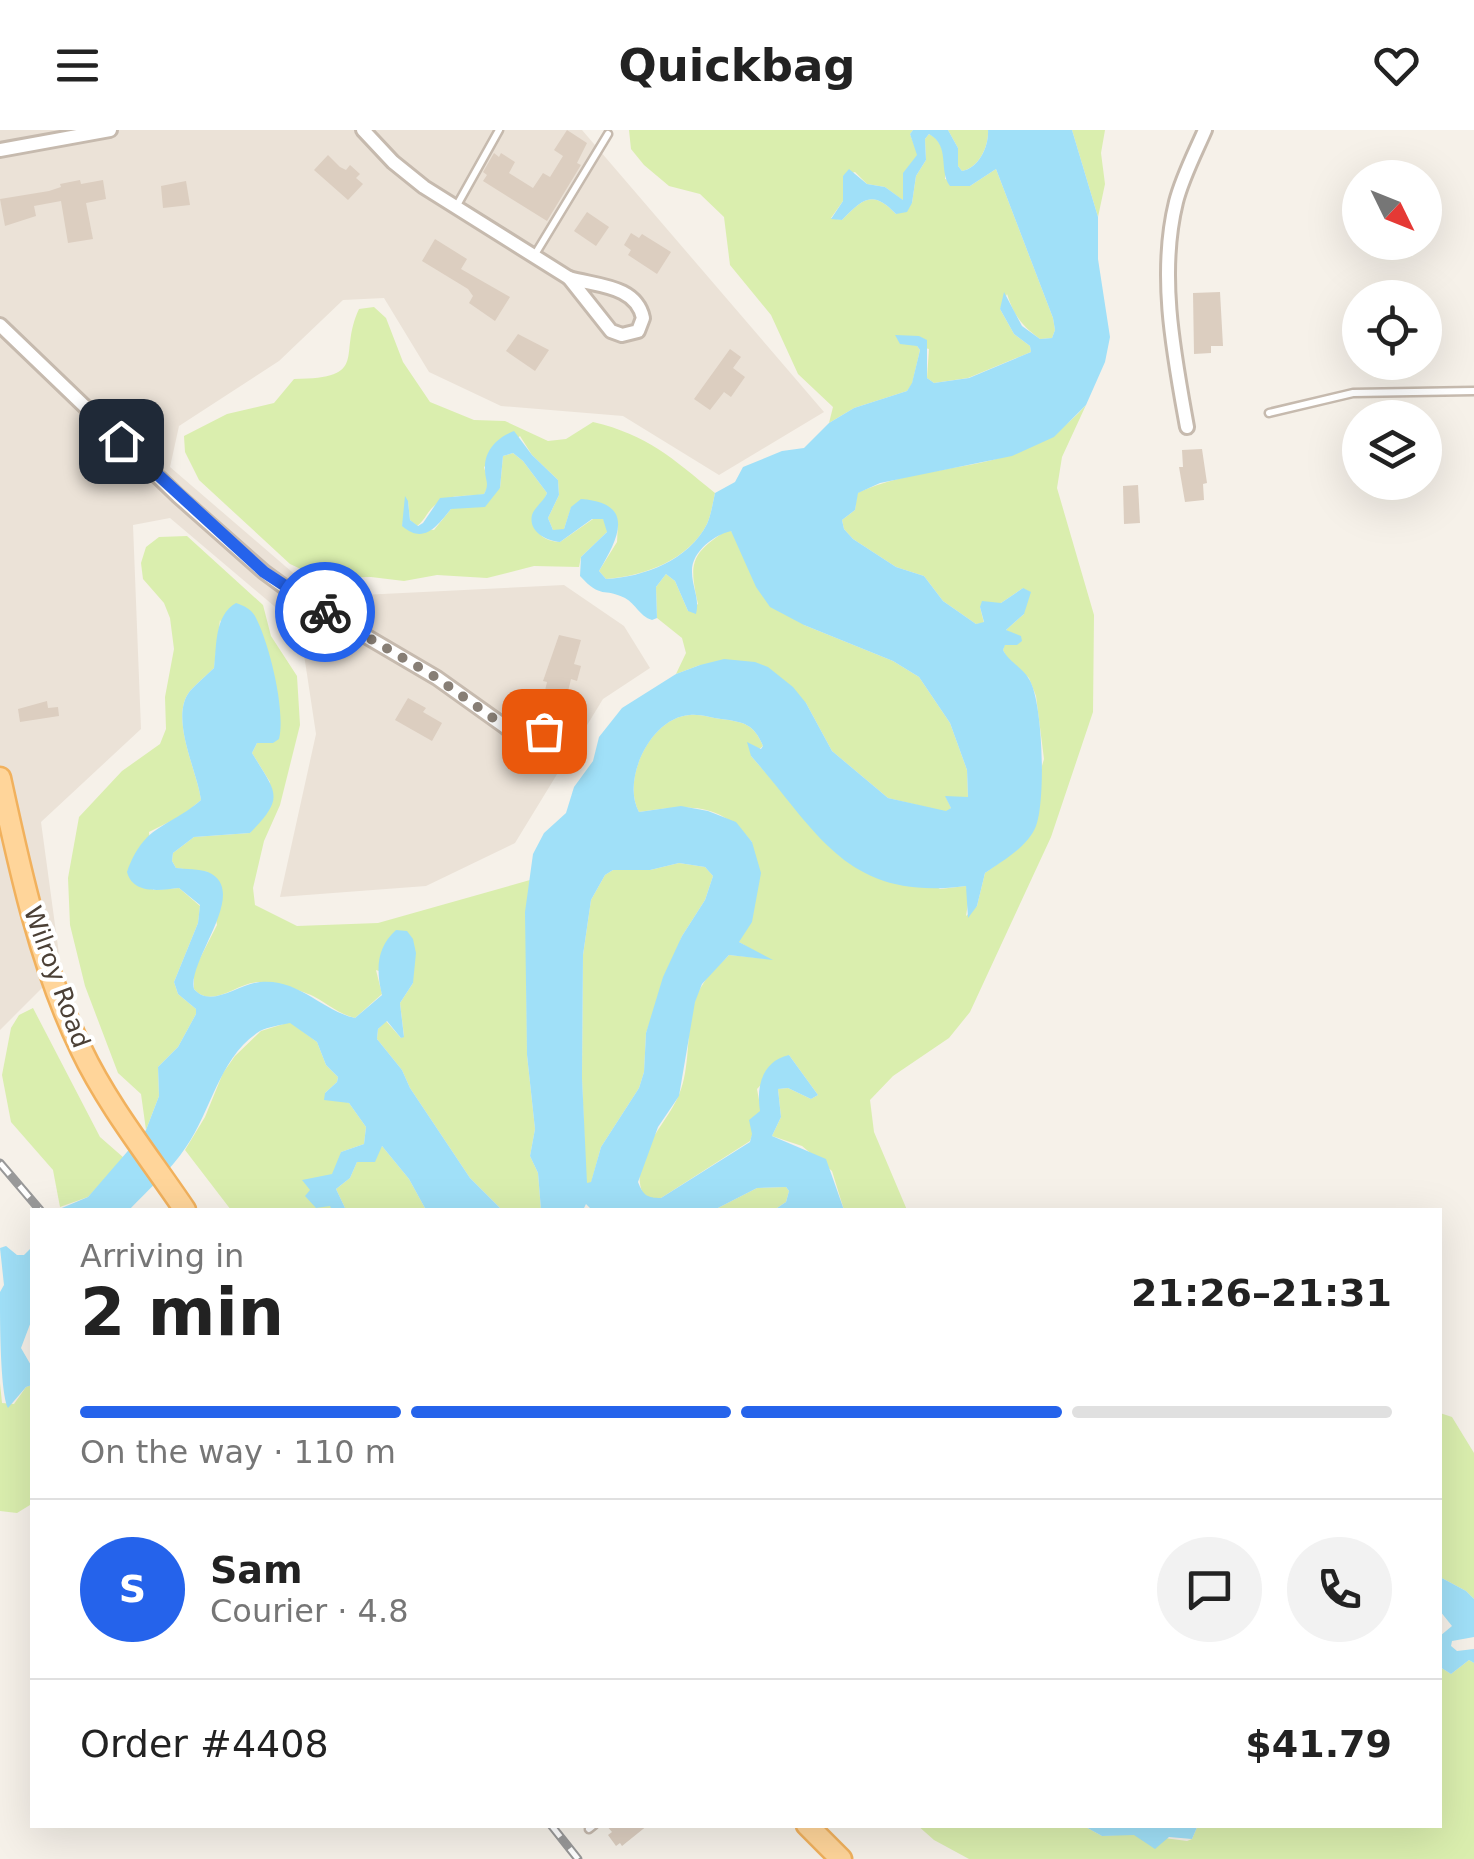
<!DOCTYPE html>
<meta charset="utf-8">
<style>
body{margin:0;font-family:"DejaVu Sans",sans-serif;background:#f2f2f2;color:#222;height:100vh;display:flex;flex-direction:column;font-size:38px;white-space:nowrap}
*{box-sizing:border-box;margin:0}
p{font-size:32px;color:#767676}
.icon{flex:none;width:55px;height:55px;fill:none;stroke:currentColor;stroke-width:2;stroke-linecap:round;stroke-linejoin:round}
.map{position:relative;flex:1;overflow:hidden}
.sheet{position:absolute;left:30px;top:1078px;width:1412px;height:620px;display:flex;flex-direction:column;background:#fff;border-radius:0px;box-shadow:0 10px 40px #0002}
.sheet>*{flex:none}
.needle{width:65px;rotate:133deg}
.tools{position:absolute;left:1342px;top:30px;display:grid;gap:20px}
.tools a{display:grid;place-items:center;width:100px;height:100px;border-radius:50%;background:#fff;box-shadow:0 10px 40px #0002;font-size:50px}
.pin{position:absolute;display:grid;place-items:center;width:85px;height:85px;color:#fff;margin:-42px;border-radius:20px;box-shadow:0 5px 15px #0006}
.courier{position:absolute;display:grid;place-items:center;width:100px;height:100px;margin:-50px;border:8px solid #2563eb;border-radius:50%;background:#fff;color:#222;box-shadow:0 2px 12px #0007}
.head em{font-style:normal;font-weight:600}
.head div{display:flex;flex-direction:column-reverse}
.head{display:flex;align-items:center;justify-content:space-between;height:170px;padding:0 50px}
h1{font-size:65px;font-weight:600;line-height:75px}
.bar{display:grid;grid-template-columns:repeat(4,1fr);gap:15px 10px;align-content:center;height:120px;padding:0 50px}
.bar i{height:12px;border-radius:8px;background:#e0e0e0}
.bar .on{background:#2563eb}
.bar p{grid-column:span 4}
.line{display:flex;align-items:center;gap:25px;padding:0 50px;border-top:2px solid #e0e0e0}
.line div{flex:1}
.round{display:grid;place-items:center;flex:none;width:105px;height:105px;border-radius:52px;background:#f2f2f2}
header{display:flex;justify-content:space-between;align-items:center;height:130px;padding:0 50px;background:#fff;font-size:45px;font-weight:600}
.map>svg:first-child{display:block}
.residential{fill:#ebe2d7}
.green{fill:#daeeae}
.water{fill:#a0e0f8;fill-rule:evenodd}
.building{fill:#dccec0}
.lines{fill:none;stroke-linecap:round;stroke-linejoin:round}
.service-casing{stroke:#c6baae;stroke-width:11}
.minor-casing{stroke:#c6baae;stroke-width:18}
.primary-casing{stroke:#f1b15d;stroke-width:25}
.service{stroke:#fff;stroke-width:6}
.minor{stroke:#fff;stroke-width:12}
.primary{stroke:#ffd59a;stroke-width:20}
.rail-casing{stroke:#999;stroke-width:9}
.rail{stroke:#fff;stroke-width:5;stroke-dasharray:15;stroke-linecap:butt}
.done{stroke:#877e75;stroke-width:10;stroke-dasharray:0 18}
.route{stroke:#2563eb;stroke-width:12}
.labels{text-anchor:middle;dominant-baseline:central;stroke-width:8;stroke-linejoin:round;paint-order:stroke}
.street-label{font-size:25px;fill:#4b4036;stroke:#fff}
</style>
<header><svg class="icon" aria-label="menu" viewBox="0 0 24 24"><path d="M4 6h16M4 12h16M4 18h16"/></svg>Quickbag<svg class="icon" aria-label="heart" viewBox="0 0 24 24"><path d="M12 20l-8-8c-3-5 5-10 8-4 3-6 11-1 8 4z"/></svg></header>
<div class="map">
<svg width="1474" height="1729" viewBox="0 0 1474 1729">
<rect width="100%" height="100%" fill="#f6f1e9"/>
<path class="residential" d="M0 0H582L824 282 719 345 623 286 501 276 429 242 384 168 343 170 279 231 179 296 170 337 321 467 564 455 624 496 650 538 603 569 515 713 426 756 280 767 316 604 300 498 170 388 133 395 141 599 41 692 61 839 0 900Z"/>
<g class="green">
<path d="M629 0H913L910 4 918 25 904 71 885 57 867 54 855 42 843 46V71L831 88 842 90C863 69 872 59 896 84L912 73 916 46 926 30 925 9 929 4C945 11 946 33 945 49L970 56 996 39 1053 188 1055 200 1052 208 1040 209C1022 196 1014 186 1007 164L1000 179 1014 204 1030 216 1031 222 968 248 934 253 927 248 929 219 917 216 920 220 912 254 907 261 854 278 829 293 833 277 798 244 771 185 730 135 724 87 700 64 669 56 644 35 631 19Z"/>
<path d="M948 0H988C989 16 979 38 962 41L958 36V18Z"/>
<path d="M1072 0H1105L1101 23 1105 54 1098 87Z"/>
<path d="M374 177 386 188 403 232 430 272 474 290 505 291 548 311 566 309 593 292C648 305 672 328 715 363 713 372 711 385 707 394 689 430 644 446 606 449L599 441 617 412 618 394 571 378 564 399 558 402 553 400 548 388 559 365 558 350 532 325 520 306 484 337 489 355 484 364C465 368 451 362 434 376 427 382 425 390 417 396L410 390 408 371 402 396 434 400 451 379 500 358 503 326 513 323 523 331 547 363 533 394C540 407 546 411 560 412L593 389H603L607 395V402L581 427 579 437 534 436 487 448 437 445 404 451 371 447 320 448 290 434 199 350 185 322 184 306 227 284 274 273 294 249C371 248 337 226 359 179Z"/>
<path d="M1086 275 1062 327 1057 358 1094 485 1093 582 1051 707 970 882 949 908 893 946 870 970 874 1002 907 1080H844L832 1041 802 1016 772 1006 781 987 778 959 788 958 811 969 818 965 789 925 757 959 761 981 750 1011 661 1068H650L643 1064C628 1029 665 996 678 967 694 933 682 885 703 854 709 843 721 834 729 825L768 829 739 812 752 712C719 671 687 675 639 682 621 649 651 587 690 585 700 584 712 588 721 589 744 592 754 594 763 616L751 626 779 658 940 759 966 756 969 767 966 786 977 776 985 743 1018 719 1044 629 1036 566 1029 548 1007 528 1003 520 1008 503 1006 500 1024 484 1023 458 1001 473 980 477 984 493 976 494 943 471 924 446 896 437 853 409 844 399 842 390 855 380 857 363C938 327 1022 349 1086 275Z"/>
<path d="M726 401H731L804 495 893 531 919 547 950 593 967 640 968 668 946 667 951 678 946 682 888 668 832 621 806 573 700 535 676 544 686 523 682 508 657 488 656 457 666 444 675 451 688 481 698 474C689 434 690 424 726 401Z"/>
<path d="M187 406 263 475 271 506 297 546 300 595 280 675 264 711 253 758 255 775 297 796 378 793 530 750 526 782 527 925 535 999 530 1026 538 1043 541 1080H502L470 1048 410 958 402 940 377 909 378 899 386 891 401 908 404 906 400 873 413 853 376 840 382 864 355 888C339 884 328 874 313 866 300 860 274 852 259 852 237 852 212 880 194 859V840L217 795 208 742 176 738 172 731 173 723 194 707 250 703 270 652 252 623 257 613H273L220 490 214 538C206 546 197 553 190 561 169 587 197 640 201 670L183 685 149 702 153 760 179 758 200 776 198 793 174 852 178 864 196 879V884L178 917 158 937 159 966 146 1000 141 964 118 943 85 856 70 795 68 748 79 687 122 641 160 614 166 599 165 567 174 519 170 488 164 473 143 449 141 433 146 417 159 407Z"/>
<path d="M679 733 705 737 713 746 705 770 682 806 646 903 644 942 639 958 601 1017 591 1053H586L582 948 583 825 591 770 605 745 613 740H650Z"/>
<path d="M33 878 100 1007 124 1028 88 1067 60 1077 53 1040 11 992 2 945 11 898 19 885Z"/>
<path d="M290 892 317 912 326 935 338 947 337 952 325 963 349 973 366 997 364 1014 341 1022 332 1080H231L185 1020 205 987 223 943 235 926 261 901Z"/>
<path d="M382 1016 409 1049 426 1080H346L336 1059 350 1048 357 1032Z"/>
<path d="M786 1057 789 1061 786 1072 774 1080H714L757 1058Z"/>
<path d="M0 1253 2 1273 14 1274 26 1257 32 1255V1369L30 1375 17 1383 0 1381Z"/>
<path d="M1440 1283 1452 1287 1474 1323V1469L1466 1461 1440 1447Z"/>
<path d="M1469 1530 1474 1533V1729H969L934 1710 917 1695H1082L1102 1706 1134 1704 1187 1711 1192 1709 1198 1695H1440V1537L1451 1544Z"/>
</g>
<g class="water">
<path d="M913 0H948L958 18V36L962 41C979 38 989 16 988 0H1072L1098 87V129L1110 207 1105 232 1086 275 1054 307 1012 326 880 353 858 363 855 380 842 390 844 399 853 409 896 437 924 446 943 471 976 494 984 492 980 477 982 471 1001 473 1023 458 1031 462 1024 484 1006 500 1021 506 1022 511 1017 515H1005L1003 520C1009 532 1022 537 1029 549 1043 570 1046 671 1036 696 1028 717 1002 731 985 743L977 776 968 788 966 756C846 772 818 702 751 626L747 612 761 619 763 616C754 594 744 592 721 589 712 588 700 584 690 585 651 587 621 650 639 682L681 676 708 681 736 692 752 712 761 743 752 792 739 812 773 830 729 825 702 854 695 872 679 966 658 997 638 1052C643 1065 647 1068 661 1068L750 1012 752 1004 749 990 760 981C756 957 762 931 789 925L818 965 811 969 788 958 778 959 781 987 772 1006 826 1029 844 1080H774L786 1072 789 1061 786 1057 757 1058 714 1080H592L586 1074 583 1080H541L538 1043 530 1026 535 999 527 925 525 782 533 724 544 703 566 683 574 657 593 631 599 607 622 578 676 544 700 535 724 529 755 532 768 537 793 557 806 573 832 621 888 668 946 681 951 678 945 666 968 667 967 640 950 593 919 547 893 531 804 495 770 477 756 457 731 401C714 405 691 422 692 442 692 457 700 469 696 484L688 481 675 451 666 444 656 457 657 488 652 490C639 486 636 474 625 468 603 457 602 470 580 446L581 427 607 402 603 389H592L560 412C547 411 528 402 532 385 534 378 544 371 547 363L523 331 513 323 503 326 500 358 485 377 451 379C437 396 424 415 402 396L405 366 408 371 410 390 418 396 423 393 440 368 484 364C490 353 485 351 485 339 484 320 498 307 514 301L532 325 558 350 559 365 548 388 553 400 564 399 571 377 581 369C637 373 618 409 599 441L606 449C644 447 689 430 707 394 711 385 713 372 715 363L735 352 743 337 782 321 804 318 829 293 854 278 907 261 912 253 920 220 917 216 900 214 895 205 919 206 927 210V248L934 253 969 248 1031 222 1030 216 1014 204 1000 179 1004 162 1022 196 1040 209 1052 208 1055 200 1053 188 996 39 970 56H950C938 40 951 16 929 4L925 9 926 30 916 46 912 73 907 82 896 84C872 59 863 69 842 90L831 89 843 71V46L849 39 867 54 885 57 903 70V43L917 25 910 4ZM679 733 705 737 713 746 705 770 682 806 663 847 646 903 644 942 639 958 601 1017 591 1052 587 1053 582 948 583 825 591 770 605 745 613 740H650Z"/>
<path d="M236 473C244 476 250 478 255 486 269 512 286 580 279 609L273 613H257L252 623C277 664 285 667 250 703L194 707 173 723 172 731 176 738C186 739 199 739 208 742 251 761 187 830 194 859 211 879 238 854 260 852 298 848 321 880 355 888L382 865C376 840 376 818 396 800L407 801 413 809 416 823 413 853 400 873 404 907 401 908 387 891 378 899 377 909 402 940 410 958 470 1048 502 1080H426L409 1049 382 1016 375 1032H357L350 1048 336 1059 346 1080H332L330 1076 316 1078 305 1066 310 1060 302 1050 332 1044 341 1022 364 1014 366 997 349 973 324 970 325 963 337 952 338 947 326 935 317 912 290 893C281 895 268 897 260 901 219 927 212 980 186 1017 171 1040 148 1060 129 1080H57L88 1067 146 1000 159 966 158 937 178 917 196 884V879L178 864 174 852 198 793 200 775 179 758C161 760 133 765 127 742 145 693 166 700 201 670 197 640 169 587 190 561 197 553 206 546 214 538 217 515 214 486 236 473Z"/>
<path d="M6 1116 17 1125H24L32 1117V1189L21 1218 32 1237V1255L26 1257 8 1278C0 1261 0 1188 0 1162L4 1155 0 1118Z"/>
<path d="M1440 1447 1466 1461 1474 1469V1507L1452 1511 1451 1516 1457 1521 1474 1519V1533L1469 1530 1451 1544 1440 1537V1506L1452 1496 1440 1481Z"/>
<path d="M1082 1695H1198L1192 1709 1169 1707 1155 1719 1134 1705 1102 1706Z"/>
</g>
<g class="building">
<path d="M567 0 587 13 577 33 581 35 547 91 483 51 487 45 483 42 494 23 499 27 501 23 515 32 509 43 533 58 543 43 550 47 563 26 554 20Z"/>
<path d="M328 25 340 37 346 40 350 35 360 44 356 48 363 54 348 70 314 40Z"/>
<path d="M80 50 81 54 103 50 106 69 86 73 93 109 68 113 61 71 34 76 36 86 5 96 0 69 49 61 61 57 60 54Z"/>
<path d="M186 51 190 75 163 78 161 56Z"/>
<path d="M587 82 609 97 596 116 574 101Z"/>
<path d="M631 103 639 108 642 104 671 122 657 144 628 125 631 120 624 115Z"/>
<path d="M435 109 467 129 461 139 510 167 495 191 469 173 473 166 468 159 422 131Z"/>
<path d="M1220 162 1223 216H1211V223L1194 224 1193 163Z"/>
<path d="M518 204 549 220 535 241 506 221Z"/>
<path d="M730 219 741 227 733 238 745 247 731 267 724 262 710 280 694 269Z"/>
<path d="M1202 319 1207 353 1203 354 1204 370 1185 372 1179 337H1183L1182 320Z"/>
<path d="M1138 355 1140 393 1124 394 1123 356Z"/>
<path d="M559 505 581 510 574 534 581 536 577 551 571 549 566 570 544 565 547 552 543 551Z"/>
<path d="M408 568 426 578 423 582 442 593 432 611 395 590Z"/>
<path d="M47 571 48 578 58 577 59 586 20 592 18 579Z"/>
<path d="M606 1695H648L622 1716 620 1713 616 1716 608 1705 612 1702Z"/>
</g>
<g class="lines">
<g class="service-casing">
<g id="service">
<path d="M456 77 499 0"/>
<path d="M534 126 608 4"/>
<path d="M1269 283 1353 263 1474 261"/>
<path d="M589 1699 594 1695"/>
</g>
</g>
<g class="minor-casing">
<g id="minor">
<path d="M363 0 393 32 424 57 569 148"/>
<path d="M0 20 110 0"/>
<path d="M569 148C596 156 636 155 643 188L638 201 622 205 611 201Z"/>
<path d="M0 195 178 366 264 442 294 464 437 548 507 598"/>
<path d="M1187 297C1174 225 1158 145 1176 72 1182 48 1195 23 1205 0"/>
<path d="M529 593 544 601 545 613 540 617 523 613 507 598Z"/>
</g>
</g>
<g class="primary-casing">
<g id="primary">
<path d="M0 648C20 740 40 834 81 919 108 976 150 1028 185 1080"/>
<path d="M807 1695 841 1729"/>
</g>
</g>
<use href="#service" class="service"/>
<use href="#minor" class="minor"/>
<use href="#primary" class="primary"/>
<g class="rail-casing">
<g id="rail">
<path d="M0 1033 40 1080"/>
<path d="M551 1695 578 1729"/>
</g>
</g>
<use href="#rail" class="rail"/>
</g>
<g class="lines">
<path class="done" d="M325 482 437 548 507 598 528 594 544 601"/>
<path class="route" d="M121 311 264 442 325 482"/>
</g>
<g class="labels">
<g class="street-label">
<text transform="translate(57 847) rotate(70)">Wilroy Road</text>
</g>
</g>
</svg>
<div class="tools">
<a><svg class="needle" viewBox="-14 -14 28 28"><path d="M0-13l5 13h-10z" fill="#e53935"/><path d="M0 13l5-13h-10z" fill="#767676"/></svg></a>
<a><svg class="icon" aria-label="locate" viewBox="0 0 24 24"><circle cx="12" cy="12" r="6"/><path d="M12 2v4M12 18v4M2 12h4M18 12h4"/></svg></a>
<a><svg class="icon" aria-label="layers" viewBox="0 0 24 24"><path d="M12 4l9 5-9 5-9-5zM3 14l9 5 9-5"/></svg></a>
</div>
<div class="pin" style="left:544px;top:601px;background:#ea580c"><svg class="icon" aria-label="bag" viewBox="0 0 24 24"><path d="M5 8h14l-1 12H6zM9 8a3 3 0 0 1 6 0"/></svg></div>
<div class="pin" style="left:121px;top:311px;background:#1f2937"><svg class="icon" aria-label="home" viewBox="0 0 24 24"><path d="M3 11l9-7 9 7M6 9v11h12V9"/></svg></div>
<div class="courier" style="left:325px;top:482px"><svg class="icon" aria-label="bike" viewBox="0 0 24 24"><circle cx="6" cy="16" r="4"/><circle cx="18" cy="16" r="4"/><path d="M6 16l4-8h5l3 8M10 8l3 8H6M13 5h3"/></svg></div>
<section class="sheet">
<div class="head"><div><h1>2 min</h1><p>Arriving in</p></div><em>21:26–21:31</em></div>
<div class="bar"><i class="on"></i><i class="on"></i><i class="on"></i><i></i><p>On the way · 110 m</p></div>
<div class="line" style="height:180px"><b class="round" style="background:#2563eb;color:#fff">S</b><div><b>Sam</b><p>Courier · 4.8</p></div><a class="round"><svg class="icon" aria-label="chat" viewBox="0 0 24 24"><path d="M4 5h16v11H9l-5 4z"/></svg></a><a class="round"><svg class="icon" aria-label="phone" viewBox="0 0 24 24"><path d="M5 4h4l2 5-3 2q2 4 5 5l2-3 5 2v4C11 20 4 13 5 4z"/></svg></a></div>
<div class="line" style="height:130px"><div>Order #4408</div><b>$41.79</b></div>
</section>
</div>
